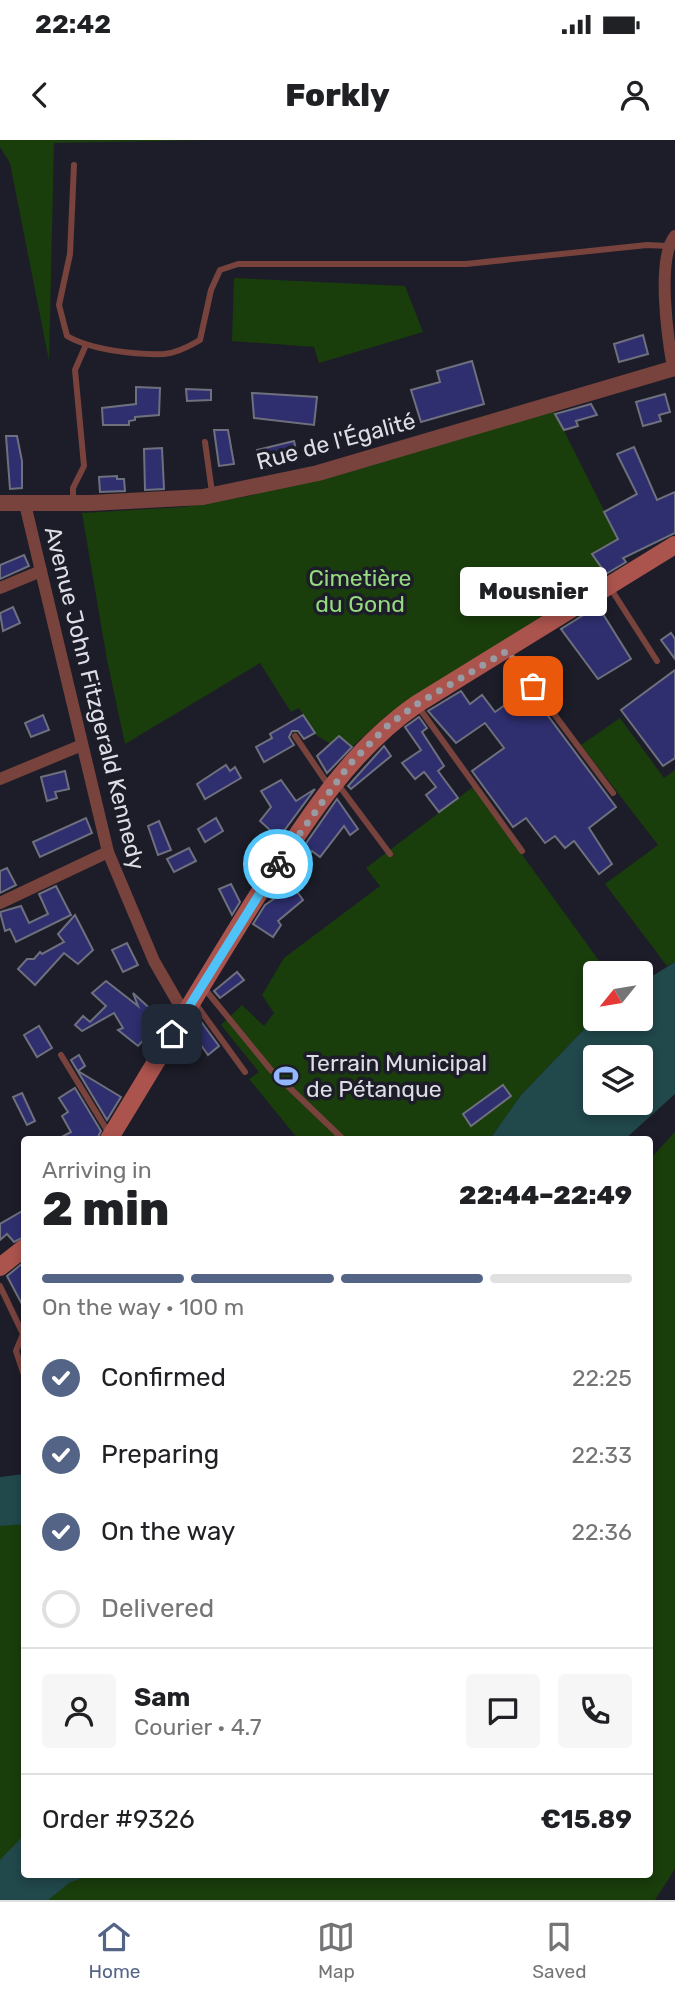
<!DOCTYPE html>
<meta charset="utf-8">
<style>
body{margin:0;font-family:Rubik,sans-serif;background:#f6f6f6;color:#202124;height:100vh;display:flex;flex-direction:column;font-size:26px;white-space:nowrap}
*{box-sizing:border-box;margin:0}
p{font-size:23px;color:#757577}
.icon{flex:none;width:38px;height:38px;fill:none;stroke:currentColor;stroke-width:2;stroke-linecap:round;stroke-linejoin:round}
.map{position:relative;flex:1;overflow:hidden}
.drawer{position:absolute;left:21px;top:996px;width:632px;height:742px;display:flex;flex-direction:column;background:#fff;border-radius:7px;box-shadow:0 4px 10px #0003}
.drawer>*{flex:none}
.needle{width:46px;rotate:240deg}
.buttons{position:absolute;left:583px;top:821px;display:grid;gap:14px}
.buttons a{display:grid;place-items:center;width:70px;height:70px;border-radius:7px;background:#fff;box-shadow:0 4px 10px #0003;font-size:35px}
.pin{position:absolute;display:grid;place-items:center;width:60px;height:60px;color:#fff;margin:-30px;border-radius:14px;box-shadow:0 4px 10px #0006}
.courier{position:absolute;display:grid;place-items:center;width:70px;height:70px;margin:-35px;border:5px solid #4fc3f7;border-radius:50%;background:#fff;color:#222;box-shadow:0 2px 9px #0007}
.bubble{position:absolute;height:49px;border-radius:7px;background:#fff;box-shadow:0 4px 10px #0003;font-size:23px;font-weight:800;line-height:49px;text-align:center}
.summary em{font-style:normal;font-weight:800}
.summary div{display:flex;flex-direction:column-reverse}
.summary{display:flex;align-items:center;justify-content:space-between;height:119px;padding:0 21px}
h1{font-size:46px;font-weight:800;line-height:52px}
.bar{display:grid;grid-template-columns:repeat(4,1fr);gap:10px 7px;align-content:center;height:84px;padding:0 21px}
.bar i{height:9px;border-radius:5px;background:#e0e0e0}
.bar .on{background:#546486}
.bar p{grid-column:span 4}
.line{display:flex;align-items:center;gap:18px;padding:0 21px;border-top:2px solid #e0e0e0}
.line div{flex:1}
.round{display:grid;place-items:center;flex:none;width:74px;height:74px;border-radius:7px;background:#f6f6f6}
ol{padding:0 21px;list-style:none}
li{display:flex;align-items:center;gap:21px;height:77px}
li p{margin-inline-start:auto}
li .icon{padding:7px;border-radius:50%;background:#546486;color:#fff;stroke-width:4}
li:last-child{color:#757577}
li i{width:38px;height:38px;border:4px solid #e0e0e0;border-radius:50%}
.status{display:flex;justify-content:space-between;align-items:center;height:49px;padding:0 35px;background:#fff;direction:ltr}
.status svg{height:19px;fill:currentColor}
header{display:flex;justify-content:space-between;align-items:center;height:91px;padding:0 21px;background:#fff;font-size:32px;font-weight:800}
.tab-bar{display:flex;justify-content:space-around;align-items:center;height:98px;border-top:2px solid #e0e0e0;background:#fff;font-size:19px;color:#757577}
.tab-bar a{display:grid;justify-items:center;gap:4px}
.tab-bar .on{color:#546486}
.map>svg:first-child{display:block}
.green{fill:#1a3d0c}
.water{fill:#21484b;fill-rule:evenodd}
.building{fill:#2f2f70;stroke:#6e707d;stroke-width:2}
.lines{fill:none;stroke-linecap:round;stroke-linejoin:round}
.service{stroke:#78423d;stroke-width:6}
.minor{stroke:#78423d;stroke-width:12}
.tertiary{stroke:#78423d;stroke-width:16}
.secondary{stroke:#ab534d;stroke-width:18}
.done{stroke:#999aa3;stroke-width:7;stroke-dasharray:0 12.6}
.route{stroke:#4fc3f7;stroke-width:9}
.labels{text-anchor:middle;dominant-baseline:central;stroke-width:7;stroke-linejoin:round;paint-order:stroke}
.street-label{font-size:23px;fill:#dddee5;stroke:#1c1d28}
.park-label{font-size:23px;fill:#96da7f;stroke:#1c1d28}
.poi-label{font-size:23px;fill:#dddee5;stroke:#1c1d28;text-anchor:start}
</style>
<div class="status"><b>22:42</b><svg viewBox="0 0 49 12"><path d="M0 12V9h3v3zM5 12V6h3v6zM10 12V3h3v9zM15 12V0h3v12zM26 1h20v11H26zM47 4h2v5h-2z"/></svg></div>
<header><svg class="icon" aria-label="back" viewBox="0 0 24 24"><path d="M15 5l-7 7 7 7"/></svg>Forkly<svg class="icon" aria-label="person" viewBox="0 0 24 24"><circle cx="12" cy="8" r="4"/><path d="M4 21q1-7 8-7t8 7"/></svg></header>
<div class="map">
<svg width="675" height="1760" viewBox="0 0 675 1760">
<rect width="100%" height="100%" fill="#1c1d28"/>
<g class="green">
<path d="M0 0H210L54 3 49 221 10 23 0 7Z"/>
<path d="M234 138 405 146 423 192 319 223 314 207 232 201Z"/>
<path d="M554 271 619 400 592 414 607 435 387 575 352 607 340 596 331 604 316 595 299 568 291 572 260 523 125 604 107 520 82 373 183 367 249 356Z"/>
<path d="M620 578 664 638 675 630V822L667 826 605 744 658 705 581 605Z"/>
<path d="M473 647 608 833H595V878L521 955 490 999H298L249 939 259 932 221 885 242 865 264 886 274 873 262 855 284 818 380 746 366 728Z"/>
<path d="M675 992V1729L655 1760H0V1378L24 1372V1734H649V1020Z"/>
</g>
<g class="water">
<path d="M675 822V954L625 999H490L521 955 595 878H640L641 843ZM595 917H640V962H595Z"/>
<path d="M24 1334V1384L0 1386V1337Z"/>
<path d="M24 1695V1734H92L69 1743 48 1760H0V1720Z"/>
</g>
<g class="building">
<path d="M643 195 648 214 619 222 614 204Z"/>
<path d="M472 221 484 264 421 282 411 250 440 242 437 231Z"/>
<path d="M136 247 160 248 159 275 135 277V280L129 281V285H103L102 268 136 264Z"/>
<path d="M186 249 211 250V260L187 261Z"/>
<path d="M252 253 317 257 314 285 254 278Z"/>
<path d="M665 254 670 272 659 275 661 281 643 286 636 262Z"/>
<path d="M591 264 597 275 576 281 578 286 564 290 555 274Z"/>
<path d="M214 290H228L234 324 219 326Z"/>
<path d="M6 296H17L22 321V348L10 349Z"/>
<path d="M294 301 298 319 259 330 257 310Z"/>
<path d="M634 307 657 360 675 352V393L623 418 626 422 606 434 592 414 618 399 604 372 637 354 617 314Z"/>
<path d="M162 308 164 349 145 350 144 309Z"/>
<path d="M117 336V339H124L125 351 100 352 99 337Z"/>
<path d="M24 415 29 426 0 439V425Z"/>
<path d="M598 466 631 519 598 539 561 489Z"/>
<path d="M13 467 20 483 3 491 0 473Z"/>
<path d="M671 493 675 499V519L661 500Z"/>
<path d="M675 530V618L663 626 621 570Z"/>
<path d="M528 549 616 667 589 688 612 724 599 734 574 701 565 708 555 696 545 703 526 678 513 687 472 631 504 608 485 583 456 603 428 571 461 551 470 564 482 555 495 572Z"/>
<path d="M43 575 49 590 31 597 25 583Z"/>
<path d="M303 575 315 593 304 599 298 591H292L289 597 294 605 264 622 256 607 272 598 270 594Z"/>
<path d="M419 577 427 588 422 592 444 626 438 631 458 658 439 672 426 655 436 647 424 632 415 639 402 623 421 610 405 587Z"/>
<path d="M339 596 352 607 327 633 317 616Z"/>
<path d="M384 606 391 616 351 649 348 646Z"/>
<path d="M226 625 230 631 235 627 241 638 205 659 197 644Z"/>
<path d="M65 631 69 649 55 652 57 658 47 661 41 637Z"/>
<path d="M281 640 296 661 315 649 275 703 266 695 270 690 260 681 271 667 261 651Z"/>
<path d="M337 659 358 689 350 695 344 686 320 717 312 711 310 714 302 709Z"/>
<path d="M86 678 92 693 40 717 33 702Z"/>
<path d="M216 678 223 691 205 702 198 689Z"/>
<path d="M159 681 171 710 158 715 148 686Z"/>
<path d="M189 708 196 721 174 732 167 719Z"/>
<path d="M7 728 16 745 0 753V731Z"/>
<path d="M231 744 240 762 232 775 219 749Z"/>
<path d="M56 746 71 775 16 802 10 789 5 791 0 772 21 766 29 783 48 774 39 754Z"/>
<path d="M293 746 303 760 278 781 281 785 273 797 253 784 265 765Z"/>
<path d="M75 775 93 810 78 824 64 813 35 845 18 829 27 819H34L40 812 42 814 64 802 58 794Z"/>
<path d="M127 803 138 825 123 832 112 810Z"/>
<path d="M237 832 244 840 220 858 214 851Z"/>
<path d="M106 841 138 866 133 853 156 874 144 888 150 893 138 906 118 890 123 888 114 873 82 891 75 885 83 876 90 882 106 866 92 853Z"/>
<path d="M197 876 219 906 208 915 189 888Z"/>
<path d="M39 886 52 908 37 917 24 895Z"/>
<path d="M79 915 85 926 78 931 121 957 107 980 71 920Z"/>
<path d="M503 945 511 956 471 986 463 974Z"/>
<path d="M75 948 101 991 97 999H58L71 992 62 976 68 972 59 958Z"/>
<path d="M22 953 35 981 27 985 13 957Z"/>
<path d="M24 1070V1097L14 1102 7 1094 0 1100V1084Z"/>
<path d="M24 1122V1168L7 1136Z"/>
</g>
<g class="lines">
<g class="service">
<path d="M74 25 70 114 59 165 67 196C91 210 136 215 164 214 177 213 190 206 200 200L211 150 220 130 238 124H466L647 105 668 106"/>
<path d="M205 302 212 352"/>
<path d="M73 361V348L84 326 75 230 85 207"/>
<path d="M609 446 657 521"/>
<path d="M507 511 613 653"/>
<path d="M417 565 522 711"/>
<path d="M295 596 329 646"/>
<path d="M337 643 390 714"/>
<path d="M204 848 271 930 343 999"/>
<path d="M195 863 245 932"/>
<path d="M61 915 110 995"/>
<path d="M0 1146 23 1194 16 1211 24 1235"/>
</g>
<g class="minor">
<path d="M673 228C668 200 656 118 675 96"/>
<path d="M25 364 108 712 154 821 184 873"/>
<path d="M0 448 41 431"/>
<path d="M0 639 82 605"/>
<path d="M0 763 108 712"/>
</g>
<path class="tertiary" d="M0 363H91L203 357 318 333 675 228"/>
<g class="secondary">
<path d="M109 999C160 916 209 832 261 750 305 682 349 611 417 564L675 405"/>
<path d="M0 1127 24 1108"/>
</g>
</g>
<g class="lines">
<path class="done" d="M278 724 349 625 386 587 417 564 507 511 533 546"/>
<path class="route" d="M172 894 278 724"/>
</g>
<defs>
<g id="stadium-bare" transform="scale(1.89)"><path d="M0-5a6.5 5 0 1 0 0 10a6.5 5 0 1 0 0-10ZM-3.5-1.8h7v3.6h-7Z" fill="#93b7fd" stroke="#1c1d28" stroke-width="2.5" paint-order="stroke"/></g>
</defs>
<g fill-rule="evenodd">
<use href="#stadium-bare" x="286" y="936"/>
</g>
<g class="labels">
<g class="street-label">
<text transform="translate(336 301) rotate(-15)">Rue de l'Égalité</text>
<text transform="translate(95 558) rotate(76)">Avenue John Fitzgerald Kennedy</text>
</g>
<g class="park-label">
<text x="360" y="438">Cimetière<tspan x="360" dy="26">du Gond</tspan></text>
</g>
<g class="poi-label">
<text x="306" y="923">Terrain Municipal<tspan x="306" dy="26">de Pétanque</tspan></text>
</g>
</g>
</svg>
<div class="buttons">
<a><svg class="needle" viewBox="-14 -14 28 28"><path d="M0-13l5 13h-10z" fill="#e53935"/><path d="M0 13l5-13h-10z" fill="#757577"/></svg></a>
<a><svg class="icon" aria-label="layers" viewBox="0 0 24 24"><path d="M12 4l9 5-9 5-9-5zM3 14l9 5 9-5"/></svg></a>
</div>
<div class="pin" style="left:533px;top:546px;background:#ea580c"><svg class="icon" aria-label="bag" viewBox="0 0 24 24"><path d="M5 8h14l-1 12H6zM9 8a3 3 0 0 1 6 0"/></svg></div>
<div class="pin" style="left:172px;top:894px;background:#1f2937"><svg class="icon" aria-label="home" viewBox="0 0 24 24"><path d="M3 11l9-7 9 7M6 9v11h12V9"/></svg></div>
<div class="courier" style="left:278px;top:724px"><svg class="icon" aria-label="bike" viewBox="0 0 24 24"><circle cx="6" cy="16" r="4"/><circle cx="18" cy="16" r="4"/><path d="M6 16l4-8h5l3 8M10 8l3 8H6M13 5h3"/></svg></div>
<div class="bubble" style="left:460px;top:427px;width:147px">Mousnier</div>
<section class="drawer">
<div class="summary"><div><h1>2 min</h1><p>Arriving in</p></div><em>22:44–22:49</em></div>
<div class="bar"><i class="on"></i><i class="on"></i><i class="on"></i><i></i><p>On the way · 100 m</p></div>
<ol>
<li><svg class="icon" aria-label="check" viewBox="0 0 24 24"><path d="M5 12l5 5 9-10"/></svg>Confirmed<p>22:25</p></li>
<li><svg class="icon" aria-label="check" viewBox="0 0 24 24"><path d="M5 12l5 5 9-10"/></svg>Preparing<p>22:33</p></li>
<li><svg class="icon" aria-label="check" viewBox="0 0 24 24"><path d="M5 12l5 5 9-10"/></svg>On the way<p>22:36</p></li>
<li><i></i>Delivered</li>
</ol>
<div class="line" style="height:126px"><a class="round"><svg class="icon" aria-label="person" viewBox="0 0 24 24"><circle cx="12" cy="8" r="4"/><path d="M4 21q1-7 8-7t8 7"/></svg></a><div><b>Sam</b><p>Courier · 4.7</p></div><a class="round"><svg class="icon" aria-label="chat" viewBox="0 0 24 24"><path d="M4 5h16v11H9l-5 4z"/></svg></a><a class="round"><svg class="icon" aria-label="phone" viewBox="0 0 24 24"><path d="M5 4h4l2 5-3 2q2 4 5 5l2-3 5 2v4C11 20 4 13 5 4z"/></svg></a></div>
<div class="line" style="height:91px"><div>Order #9326</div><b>€15.89</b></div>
</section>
</div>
<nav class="tab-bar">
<a class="on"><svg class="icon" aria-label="home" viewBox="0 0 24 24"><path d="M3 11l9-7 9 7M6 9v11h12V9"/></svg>Home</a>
<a><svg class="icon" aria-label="map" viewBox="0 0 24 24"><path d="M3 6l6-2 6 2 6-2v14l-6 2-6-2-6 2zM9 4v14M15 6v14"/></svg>Map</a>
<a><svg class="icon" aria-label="saved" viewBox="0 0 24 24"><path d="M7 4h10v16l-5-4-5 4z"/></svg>Saved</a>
</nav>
